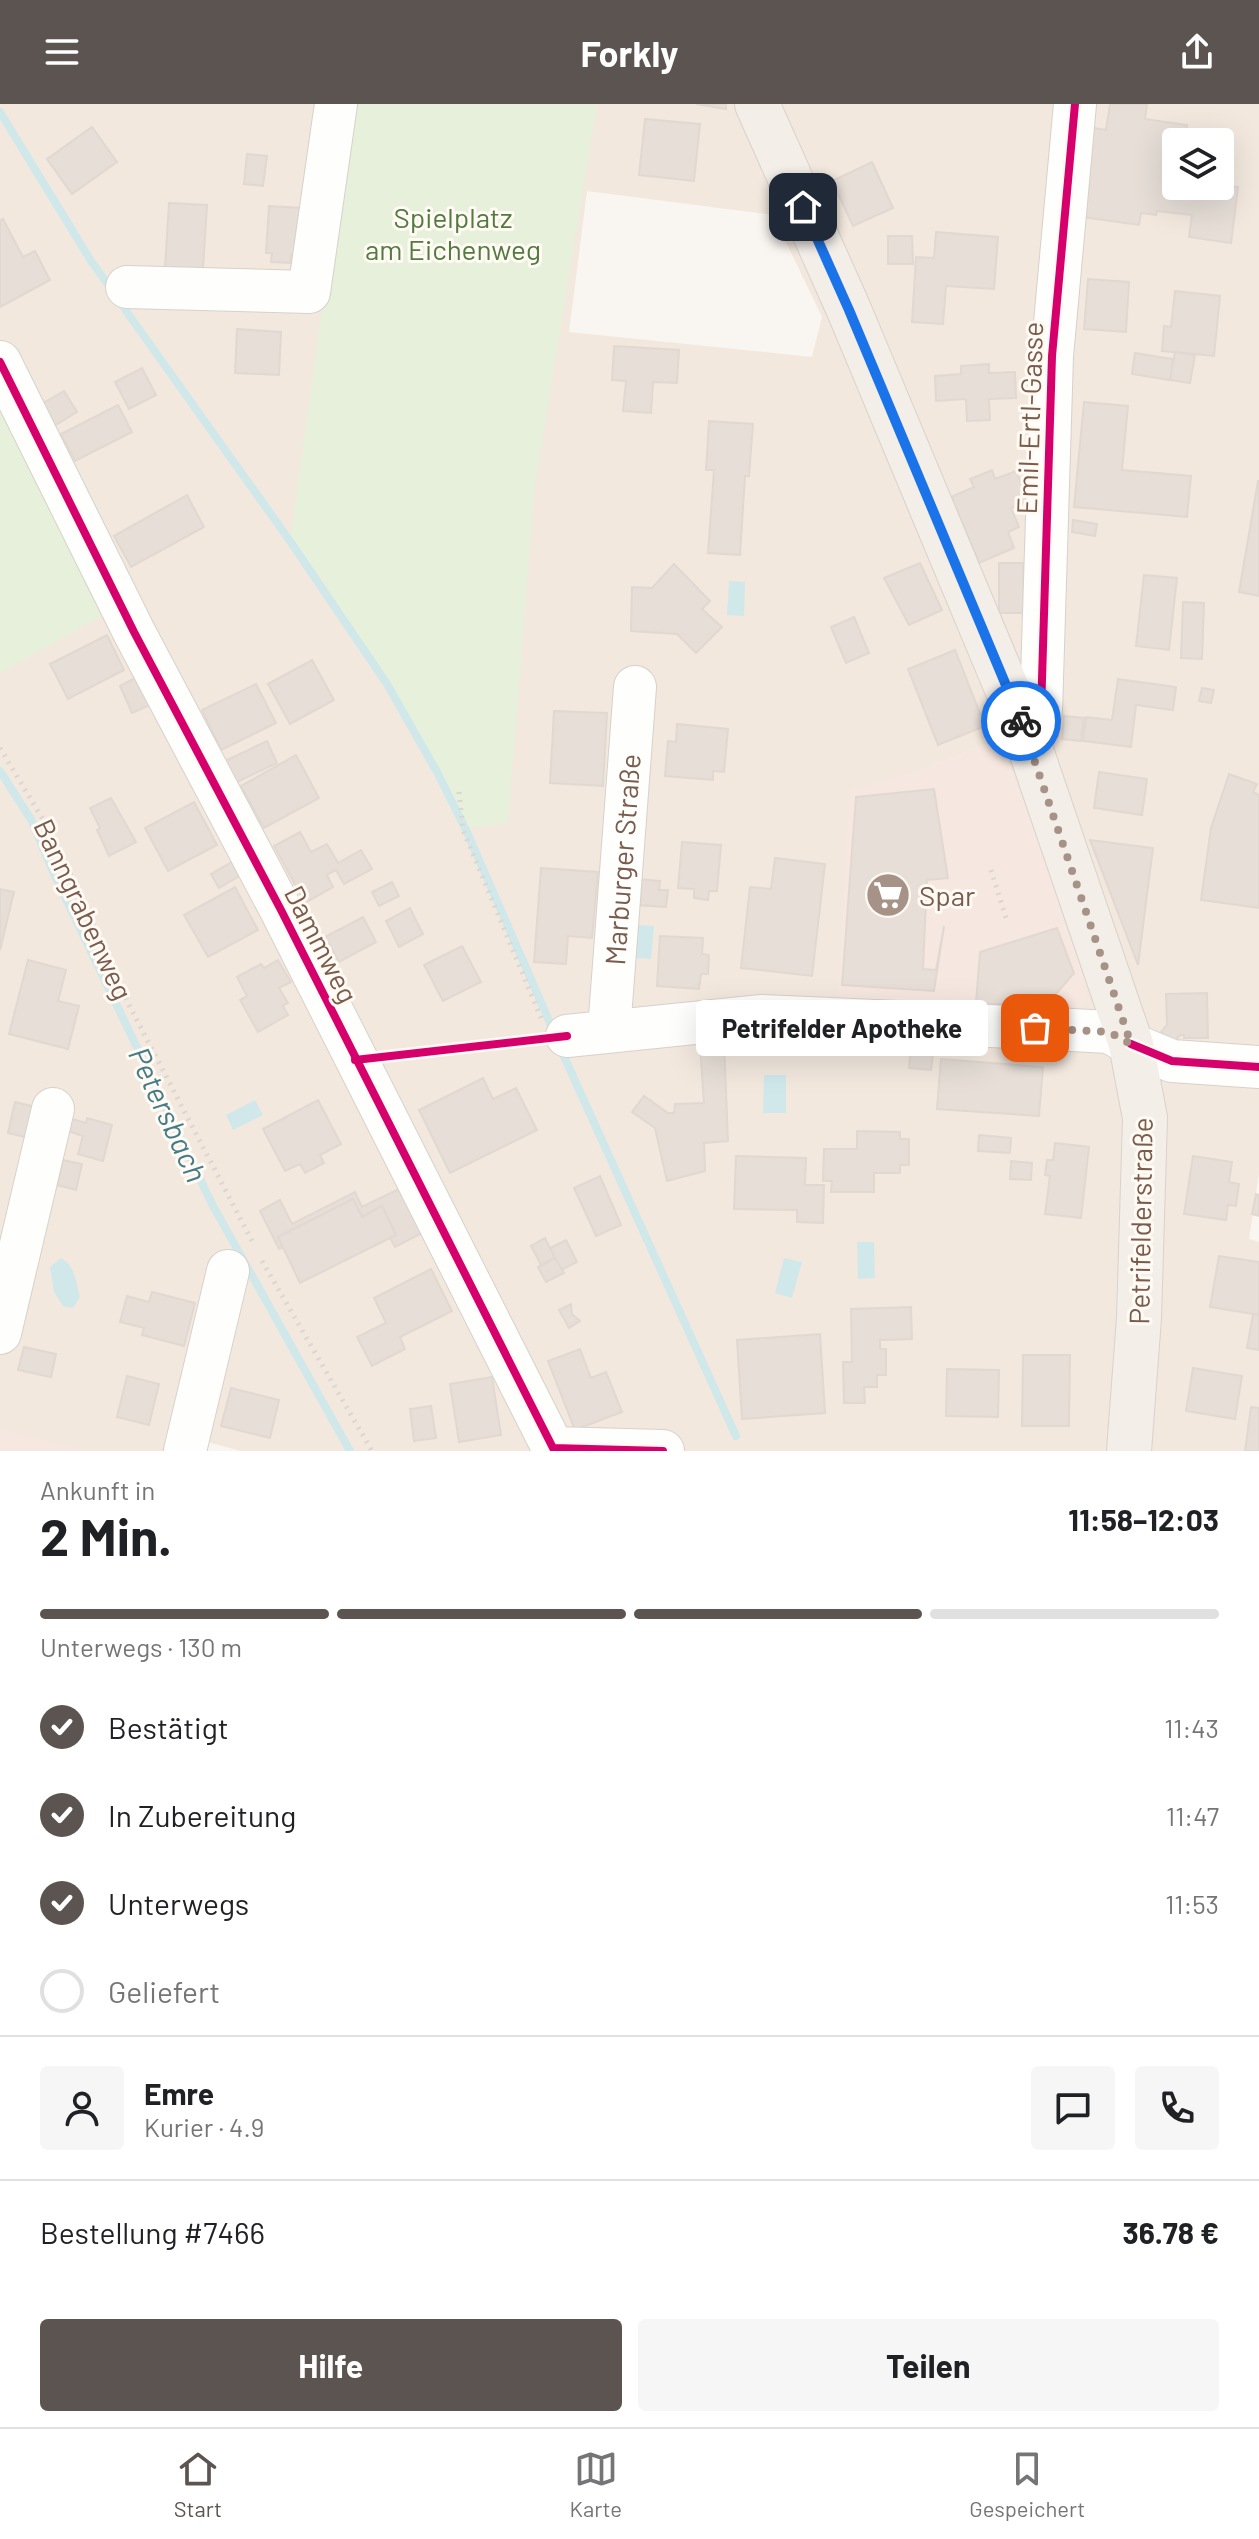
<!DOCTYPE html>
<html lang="de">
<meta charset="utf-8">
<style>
body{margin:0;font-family:Barlow,sans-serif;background:#f6f6f6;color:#202124;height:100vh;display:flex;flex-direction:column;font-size:30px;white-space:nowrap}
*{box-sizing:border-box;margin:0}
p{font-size:26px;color:#757577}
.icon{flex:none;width:44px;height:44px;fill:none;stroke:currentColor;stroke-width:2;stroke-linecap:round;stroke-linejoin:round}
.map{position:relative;height:1347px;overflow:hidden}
.sheet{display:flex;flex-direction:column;background:#fff;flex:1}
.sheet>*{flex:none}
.fabs{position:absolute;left:1162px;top:24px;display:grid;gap:16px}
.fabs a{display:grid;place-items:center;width:72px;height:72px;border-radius:8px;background:#fff;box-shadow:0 8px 32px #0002;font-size:40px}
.pin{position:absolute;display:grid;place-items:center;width:68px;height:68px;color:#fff;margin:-34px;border-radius:16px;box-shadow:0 4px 12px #0006}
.courier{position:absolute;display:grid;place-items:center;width:80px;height:80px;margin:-40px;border:6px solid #1a73e8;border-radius:50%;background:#fff;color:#222;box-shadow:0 2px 10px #0007}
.bubble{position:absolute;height:56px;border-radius:8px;background:#fff;box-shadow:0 8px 32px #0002;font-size:26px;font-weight:700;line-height:56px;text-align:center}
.headline em{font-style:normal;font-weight:700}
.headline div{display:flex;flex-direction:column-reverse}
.headline{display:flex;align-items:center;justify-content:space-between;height:136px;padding:0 40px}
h1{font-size:52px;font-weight:700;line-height:60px}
.bar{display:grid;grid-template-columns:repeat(4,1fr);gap:12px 8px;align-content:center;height:96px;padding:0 40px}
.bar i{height:10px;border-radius:6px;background:#e0e0e0}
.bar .active{background:#5c5450}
.bar p{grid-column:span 4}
.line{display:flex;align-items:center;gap:20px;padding:0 40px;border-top:2px solid #e0e0e0}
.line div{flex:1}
.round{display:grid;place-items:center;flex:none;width:84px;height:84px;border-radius:8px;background:#f6f6f6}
ol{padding:0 40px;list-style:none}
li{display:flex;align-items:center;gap:24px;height:88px}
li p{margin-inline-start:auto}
li .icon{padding:8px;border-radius:50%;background:#5c5450;color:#fff;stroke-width:4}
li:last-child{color:#757577}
li i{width:44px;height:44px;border:4px solid #e0e0e0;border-radius:50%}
.cta{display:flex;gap:16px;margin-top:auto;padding:16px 40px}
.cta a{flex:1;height:92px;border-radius:8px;background:#5c5450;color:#fff;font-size:32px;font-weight:700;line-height:92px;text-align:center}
.cta a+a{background:#f6f6f6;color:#202124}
header{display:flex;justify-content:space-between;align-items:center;height:104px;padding:0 40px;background:#5c5450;color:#fff;font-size:36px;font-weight:700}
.dock{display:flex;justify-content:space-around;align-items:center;height:112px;border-top:2px solid #e0e0e0;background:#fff;font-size:22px;color:#757577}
.dock a{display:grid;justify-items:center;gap:4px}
.dock .active{color:#5c5450}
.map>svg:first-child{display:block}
.residential{fill:#f2e8de;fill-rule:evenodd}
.commercial{fill:#f6e8e1}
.green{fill:#e7f0db}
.water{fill:#d0e8ea}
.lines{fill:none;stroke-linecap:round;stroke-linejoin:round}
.stream{stroke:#d0e8ea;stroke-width:8}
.building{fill:#e6ded7;stroke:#e2d8d2;stroke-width:2}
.minor-casing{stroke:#d7d1cb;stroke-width:44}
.major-casing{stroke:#dad1cc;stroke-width:46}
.path{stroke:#dcd5d0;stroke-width:5;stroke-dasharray:2 6;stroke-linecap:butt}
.minor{stroke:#fefefd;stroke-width:42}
.major{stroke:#f3eee8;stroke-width:44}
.cycleway-casing{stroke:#fffaf3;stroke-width:13}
.cycleway{stroke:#d6006c;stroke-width:8}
.done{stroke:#a69286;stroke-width:8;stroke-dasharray:0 14.4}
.route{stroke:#1a73e8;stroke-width:10}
.labels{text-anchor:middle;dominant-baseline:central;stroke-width:6;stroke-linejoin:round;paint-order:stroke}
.park-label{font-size:28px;fill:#537a41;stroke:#fffaf3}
.street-label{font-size:28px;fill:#7a5c4d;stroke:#fffaf3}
.poi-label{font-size:28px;fill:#7a5c4d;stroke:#fffaf3;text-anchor:start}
.water-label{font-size:30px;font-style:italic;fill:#437c86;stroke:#fffaf3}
</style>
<header><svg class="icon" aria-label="menu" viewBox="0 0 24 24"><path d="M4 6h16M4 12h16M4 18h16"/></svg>Forkly<svg class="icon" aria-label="share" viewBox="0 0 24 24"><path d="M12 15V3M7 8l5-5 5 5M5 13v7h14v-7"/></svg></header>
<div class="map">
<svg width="1259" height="1347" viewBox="0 0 1259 1347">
<rect width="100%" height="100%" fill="#f9f5f0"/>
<path class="residential" d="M0 0H1259V1069L1249 1135 1259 1138V1347H241L200 1336 197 1347H0ZM1176 38H1220V82H1176ZM587 87 773 111 822 213 812 253 569 228ZM998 628 1015 681 1062 795 1063 817 1085 877 931 662 991 638Z"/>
<g class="commercial">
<path d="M997 627 1015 681 1062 795 1063 817 1085 877V897L1073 917 838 895 850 687 931 662 991 638Z"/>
<path d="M0 1325 85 1347H0Z"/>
</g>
<g class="green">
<path d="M350 0H597L535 380 508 719 465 725 437 668 387 580 290 437Z"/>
<path d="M0 287 109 508 0 569Z"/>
</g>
<g class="water">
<path d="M729 477 745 478 744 512 727 511Z"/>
<path d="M638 821 654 822 651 855 635 854Z"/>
<path d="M764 971H786V1009H763Z"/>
<path d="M255 996 263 1011 233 1026 226 1011Z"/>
<path d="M857 1138H874L875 1174 858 1175Z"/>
<path d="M61 1154C75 1161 76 1179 80 1193L73 1204 63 1202 54 1188 50 1163Z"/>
<path d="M784 1154 802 1158 792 1194 775 1189Z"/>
</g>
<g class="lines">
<g class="stream">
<path d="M0 8 91 157 112 186"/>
<path d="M119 197 290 437 387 580 437 668 467 728 553 926"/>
<path d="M0 667 32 717 53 768 212 1100 350 1347"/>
<path d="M562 948 736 1332"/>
</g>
</g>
<g class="building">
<path d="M696 0H726V5Z"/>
<path d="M1110 0H1147L1145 15 1187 21 1185 38H1176V82H1220V80L1238 83 1231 139 1189 133 1192 111 1157 107 1156 111 1141 109 1139 121 1081 113 1094 24 1106 26Z"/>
<path d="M645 15 700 20 694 77 639 71Z"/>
<path d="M92 23 117 58 72 90 47 55Z"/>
<path d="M247 50 267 52 263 82 244 80Z"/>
<path d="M872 58 893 104 853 122 832 77Z"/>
<path d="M169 99 207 101 203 165 165 163Z"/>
<path d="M269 102 304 104 301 152 291 151V159L271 158 272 149H266Z"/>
<path d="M3 115 23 153 35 147 50 176 0 203V116Z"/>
<path d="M936 128 998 133 994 185 946 182 943 220 912 218 916 153 934 154Z"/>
<path d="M888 132H912L913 160H888Z"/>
<path d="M1088 175 1129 178 1126 228 1084 225Z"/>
<path d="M1175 187 1220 192 1214 252 1162 247 1164 222 1171 223Z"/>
<path d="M237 225 281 228 279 271 235 269Z"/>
<path d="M614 242 679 246 677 279 653 278 651 309 623 307 626 277 612 276Z"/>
<path d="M1175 248 1195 251 1190 279 1170 276Z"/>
<path d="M1135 249 1173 255 1170 276 1132 270Z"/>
<path d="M989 260V269L1015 268 1016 294 989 295 990 316 967 317 966 295 936 297 935 272 961 270V262Z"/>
<path d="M142 264 156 291 129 305 115 278Z"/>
<path d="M64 287 77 308 49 325 36 303Z"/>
<path d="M1084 298 1128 302 1122 366 1191 372 1187 413 1074 403Z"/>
<path d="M118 301 132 328 75 357 61 330Z"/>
<path d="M709 317 753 320 749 372H745L740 451 708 449 714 366H706Z"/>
<path d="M992 366 995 375 1016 367 1029 397 1011 404 1019 423 1008 428 1014 444 979 459 951 393 974 383 970 375Z"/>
<path d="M1258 377H1259V492L1239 488Z"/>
<path d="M187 391 204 423 131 463 114 432Z"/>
<path d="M1073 416 1097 420 1095 432 1072 428Z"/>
<path d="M920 459 942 506 909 521 884 474Z"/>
<path d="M999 459H1023L1024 509H999Z"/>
<path d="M674 460 710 497 702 505 722 523 696 549 677 530 631 527 632 483 652 484Z"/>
<path d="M1144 471 1177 474 1169 546 1136 542Z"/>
<path d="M1183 498 1204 499 1202 555 1181 554Z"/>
<path d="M854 513 869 549 846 559 831 523Z"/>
<path d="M107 531 124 566 68 595 50 560Z"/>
<path d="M955 546 985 622 938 641 908 565Z"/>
<path d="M312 556 334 596 290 620 268 580Z"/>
<path d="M137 573 150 601 132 609 120 582Z"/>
<path d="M1118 575 1176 583 1173 606 1136 601 1131 643 1083 637 1086 613 1112 616Z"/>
<path d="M256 580 276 619 221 646 202 606Z"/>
<path d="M1202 584 1214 586 1211 599 1199 597Z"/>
<path d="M554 607 607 609 603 682 550 679Z"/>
<path d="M1064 612 1084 614 1081 637 1062 635Z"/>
<path d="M677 620 728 625 724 668 713 667V676L665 672 668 637 676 638Z"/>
<path d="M267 637 277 659 235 679 225 657Z"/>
<path d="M296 651 319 694 264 724 241 682Z"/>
<path d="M1099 668 1147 675 1142 711 1094 704Z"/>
<path d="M1229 670 1257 680 1253 688 1259 691V804L1201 796 1211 724Z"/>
<path d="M934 685 948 774 927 776 923 865 936 866 944 822 934 887 842 881 856 693Z"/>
<path d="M111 694 136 738 109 752 97 726 100 724 90 704Z"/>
<path d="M194 698 217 741 168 767 145 724Z"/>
<path d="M300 728 311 748 327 740 338 759 361 746 372 765 344 780 336 766 327 771 333 783 305 799 274 742Z"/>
<path d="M1090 736 1153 744 1138 861Z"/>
<path d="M682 738 721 741 717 787H709L708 796 694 794V785L678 784Z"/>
<path d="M775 754 825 760 812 872 741 864 750 783 771 785Z"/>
<path d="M235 756 243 770 219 784 211 770Z"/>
<path d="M541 764 598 768 592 834 568 832 566 860 534 858Z"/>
<path d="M636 775 660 777 659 786H668L666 803 634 801Z"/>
<path d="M392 778 399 792 379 802 372 788Z"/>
<path d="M235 783 258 826 208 853 184 811Z"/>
<path d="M0 785 14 788 0 846Z"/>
<path d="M410 804 423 830 399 843 386 817Z"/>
<path d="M363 813 376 838 339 858 325 833Z"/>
<path d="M1057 824 1074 869 1043 905 976 898 980 848Z"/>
<path d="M660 832 703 834 702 850 709 851 708 870H701L699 885 657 882Z"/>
<path d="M462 842 481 878 443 897 424 861Z"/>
<path d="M28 856 66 866 58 897 79 902 68 945 9 930Z"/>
<path d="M278 856 291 878 279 884 288 899 283 902 288 911 258 928 240 896 247 892 237 873 261 860 264 864Z"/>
<path d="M1207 889 1208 934H1184V931H1180L1173 939 1161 928 1167 921 1166 890Z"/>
<path d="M724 938 728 1037 704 1039 705 1067 667 1077 655 1024 632 1008 644 992 668 1009H674L675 1000 704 999 700 942Z"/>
<path d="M911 939 934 942 931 966 909 964Z"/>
<path d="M941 955 1043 963 1039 1012 937 1005Z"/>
<path d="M483 974 493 995 516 984 537 1026 450 1069 419 1006Z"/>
<path d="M318 996 341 1040 320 1051 324 1059 305 1069 300 1060 285 1067 263 1025Z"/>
<path d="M15 998 36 1003 29 1034 8 1029Z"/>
<path d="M87 1014 112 1021 103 1057 78 1050 83 1032 68 1027 72 1015 86 1019Z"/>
<path d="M857 1027 900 1028V1035H909V1061H900V1069H874V1088H831L832 1077H823L824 1045H857Z"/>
<path d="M979 1031 1011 1034 1010 1049 978 1047Z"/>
<path d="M1055 1039 1089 1043 1081 1114 1045 1110 1050 1072 1045 1071 1047 1056H1053Z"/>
<path d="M736 1052 806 1054 805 1081H824L823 1119 797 1118V1106L734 1105Z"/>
<path d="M1193 1052 1232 1058 1229 1078 1239 1080 1236 1102 1228 1101 1226 1116 1184 1110Z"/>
<path d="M63 1056 82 1060 76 1086 57 1081Z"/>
<path d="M1011 1057 1032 1059 1031 1076 1010 1075Z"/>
<path d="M600 1072 621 1121 596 1132 574 1084Z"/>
<path d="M407 1081 430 1125 395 1143 390 1134 396 1131 382 1102 362 1113 353 1095 278 1133 284 1143 279 1145 260 1107 280 1096 292 1120 355 1088 362 1103Z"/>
<path d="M1256 1090 1259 1091V1112L1252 1110Z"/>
<path d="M353 1095 362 1113 382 1102 396 1131 300 1179 278 1133Z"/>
<path d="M545 1134 555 1154 541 1161 531 1142Z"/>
<path d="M566 1136 577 1158 561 1166 550 1144Z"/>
<path d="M1219 1152 1259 1158V1211L1210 1203Z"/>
<path d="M555 1154 564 1169 546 1178 538 1163Z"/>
<path d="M431 1165 452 1207 400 1233 405 1245 372 1262 357 1233 386 1219 374 1194Z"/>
<path d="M152 1188 195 1199 184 1242 142 1231 144 1224 120 1218 127 1192 149 1198Z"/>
<path d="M571 1200 572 1210 580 1217 569 1224 559 1206Z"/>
<path d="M911 1203 912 1235 880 1236V1245H886V1271H877V1283H864L865 1299H844L843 1258H852L851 1205Z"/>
<path d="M1253 1210 1259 1211V1246L1247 1244Z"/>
<path d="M820 1230 825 1309 742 1315 737 1236Z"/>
<path d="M24 1243 56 1250 51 1273 18 1266Z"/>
<path d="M580 1245 591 1274 606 1268 622 1308 575 1326 548 1257Z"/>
<path d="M1023 1251H1070L1069 1322H1022Z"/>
<path d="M1193 1264 1242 1272 1235 1315 1186 1307Z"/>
<path d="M947 1265 999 1266 998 1313 946 1312Z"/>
<path d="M127 1272 159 1280 149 1321 117 1313Z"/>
<path d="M492 1273 501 1331 459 1338 450 1280Z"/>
<path d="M231 1284 279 1296 270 1334 221 1322Z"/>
<path d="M431 1302 436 1334 414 1337 410 1305Z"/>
<path d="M1251 1303 1259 1304V1347H1245Z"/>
</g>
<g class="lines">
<g class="minor-casing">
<g id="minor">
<path d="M127 183 309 188 336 0"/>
<path d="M0 258 134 528 281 806 553 1344 663 1347"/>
<path d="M1023 623 1041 607 1052 252 1075 0"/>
<path id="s1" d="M609 927 635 583"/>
<path d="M567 932 762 912 1035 924 1109 928 1131 940 1172 957 1259 963"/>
<path d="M0 1229 53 1005"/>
<path d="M185 1347 228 1167"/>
</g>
</g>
<g class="major-casing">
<path id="major" d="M757 0 849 206 1023 623 1131 940 1145 1014 1139 1214 1129 1347"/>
</g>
<g class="path">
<path d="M0 644 54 734 129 901 254 1141"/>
<path d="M459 688 463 726 541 914"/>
<path d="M991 766 1007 817"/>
<path d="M262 1157 372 1347"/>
</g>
<use href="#minor" class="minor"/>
<use href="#major" class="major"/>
<g class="cycleway-casing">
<g id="cycleway">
<path d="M0 258 134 528 281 806 553 1344 663 1347"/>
<path d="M1023 623 1041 607 1052 252 1075 0"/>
<path d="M1131 940 1172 957 1259 963"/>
<path d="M355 956 567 932"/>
</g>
</g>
<use href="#cycleway" class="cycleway"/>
</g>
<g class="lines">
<path class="done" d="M1021 617 1131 940 1109 928 1035 924"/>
<path class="route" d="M803 103 849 206 1021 617"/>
</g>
<defs>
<g id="supermarket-disc" transform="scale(2.3)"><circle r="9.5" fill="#a69286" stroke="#fffaf3"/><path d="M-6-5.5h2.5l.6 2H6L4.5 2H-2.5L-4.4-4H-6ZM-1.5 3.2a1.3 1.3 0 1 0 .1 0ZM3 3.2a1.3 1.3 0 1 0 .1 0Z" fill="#fff"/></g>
</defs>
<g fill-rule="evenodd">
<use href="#supermarket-disc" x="888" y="791"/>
</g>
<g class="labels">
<g class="park-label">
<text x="453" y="113">Spielplatz<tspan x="453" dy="32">am Eichenweg</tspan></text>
</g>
<g class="street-label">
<text transform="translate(1029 314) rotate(-88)">Emil-Ertl-Gasse</text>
<text stroke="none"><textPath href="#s1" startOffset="172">Marburger Straße</textPath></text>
<text transform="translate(84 805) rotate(65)">Banngrabenweg</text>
<text transform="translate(322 840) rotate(63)">Dammweg</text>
<text transform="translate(1140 1117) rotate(-89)">Petrifelderstraße</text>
</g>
<g class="poi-label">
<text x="919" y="791">Spar</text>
</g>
<g class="water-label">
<text transform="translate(169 1010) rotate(65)">Petersbach</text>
</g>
</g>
</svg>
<div class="fabs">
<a><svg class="icon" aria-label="layers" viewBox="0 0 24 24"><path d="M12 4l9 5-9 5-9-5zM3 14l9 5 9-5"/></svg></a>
</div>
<div class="pin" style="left:1035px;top:924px;background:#ea580c"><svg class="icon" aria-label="bag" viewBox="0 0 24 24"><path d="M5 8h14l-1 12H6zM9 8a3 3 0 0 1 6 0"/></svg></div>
<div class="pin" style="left:803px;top:103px;background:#1f2937"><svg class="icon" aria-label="home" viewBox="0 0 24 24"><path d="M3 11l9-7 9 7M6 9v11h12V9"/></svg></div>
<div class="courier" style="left:1021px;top:617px"><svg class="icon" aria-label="bike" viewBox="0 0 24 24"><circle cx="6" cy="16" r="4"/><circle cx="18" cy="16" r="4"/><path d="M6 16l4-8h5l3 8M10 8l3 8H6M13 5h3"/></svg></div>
<div class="bubble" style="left:696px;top:896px;width:292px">Petrifelder Apotheke</div>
</div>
<section class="sheet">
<div class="headline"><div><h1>2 Min.</h1><p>Ankunft in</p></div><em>11:58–12:03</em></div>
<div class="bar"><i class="active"></i><i class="active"></i><i class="active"></i><i></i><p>Unterwegs · 130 m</p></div>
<ol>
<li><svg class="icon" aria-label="check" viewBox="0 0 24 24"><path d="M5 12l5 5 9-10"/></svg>Bestätigt<p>11:43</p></li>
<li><svg class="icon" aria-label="check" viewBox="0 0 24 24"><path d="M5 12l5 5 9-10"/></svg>In Zubereitung<p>11:47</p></li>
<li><svg class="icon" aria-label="check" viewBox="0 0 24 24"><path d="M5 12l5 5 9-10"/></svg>Unterwegs<p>11:53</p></li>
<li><i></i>Geliefert</li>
</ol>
<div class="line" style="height:144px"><a class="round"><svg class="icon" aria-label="person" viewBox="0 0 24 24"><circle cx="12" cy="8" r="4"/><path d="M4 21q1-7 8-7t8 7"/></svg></a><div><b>Emre</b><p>Kurier · 4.9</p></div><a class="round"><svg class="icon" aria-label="chat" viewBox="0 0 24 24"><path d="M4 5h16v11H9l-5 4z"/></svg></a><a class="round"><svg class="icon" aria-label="phone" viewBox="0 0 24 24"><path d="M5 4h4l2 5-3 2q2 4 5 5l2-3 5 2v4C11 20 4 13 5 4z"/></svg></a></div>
<div class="line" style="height:104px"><div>Bestellung #7466</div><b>36.78 €</b></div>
<div class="cta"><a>Hilfe</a><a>Teilen</a></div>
</section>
<nav class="dock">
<a class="active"><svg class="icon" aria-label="home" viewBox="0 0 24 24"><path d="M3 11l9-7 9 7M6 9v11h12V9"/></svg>Start</a>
<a><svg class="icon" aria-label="map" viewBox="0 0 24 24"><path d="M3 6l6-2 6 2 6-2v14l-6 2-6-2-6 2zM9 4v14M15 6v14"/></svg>Karte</a>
<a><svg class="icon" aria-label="saved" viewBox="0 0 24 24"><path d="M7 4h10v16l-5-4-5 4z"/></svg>Gespeichert</a>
</nav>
